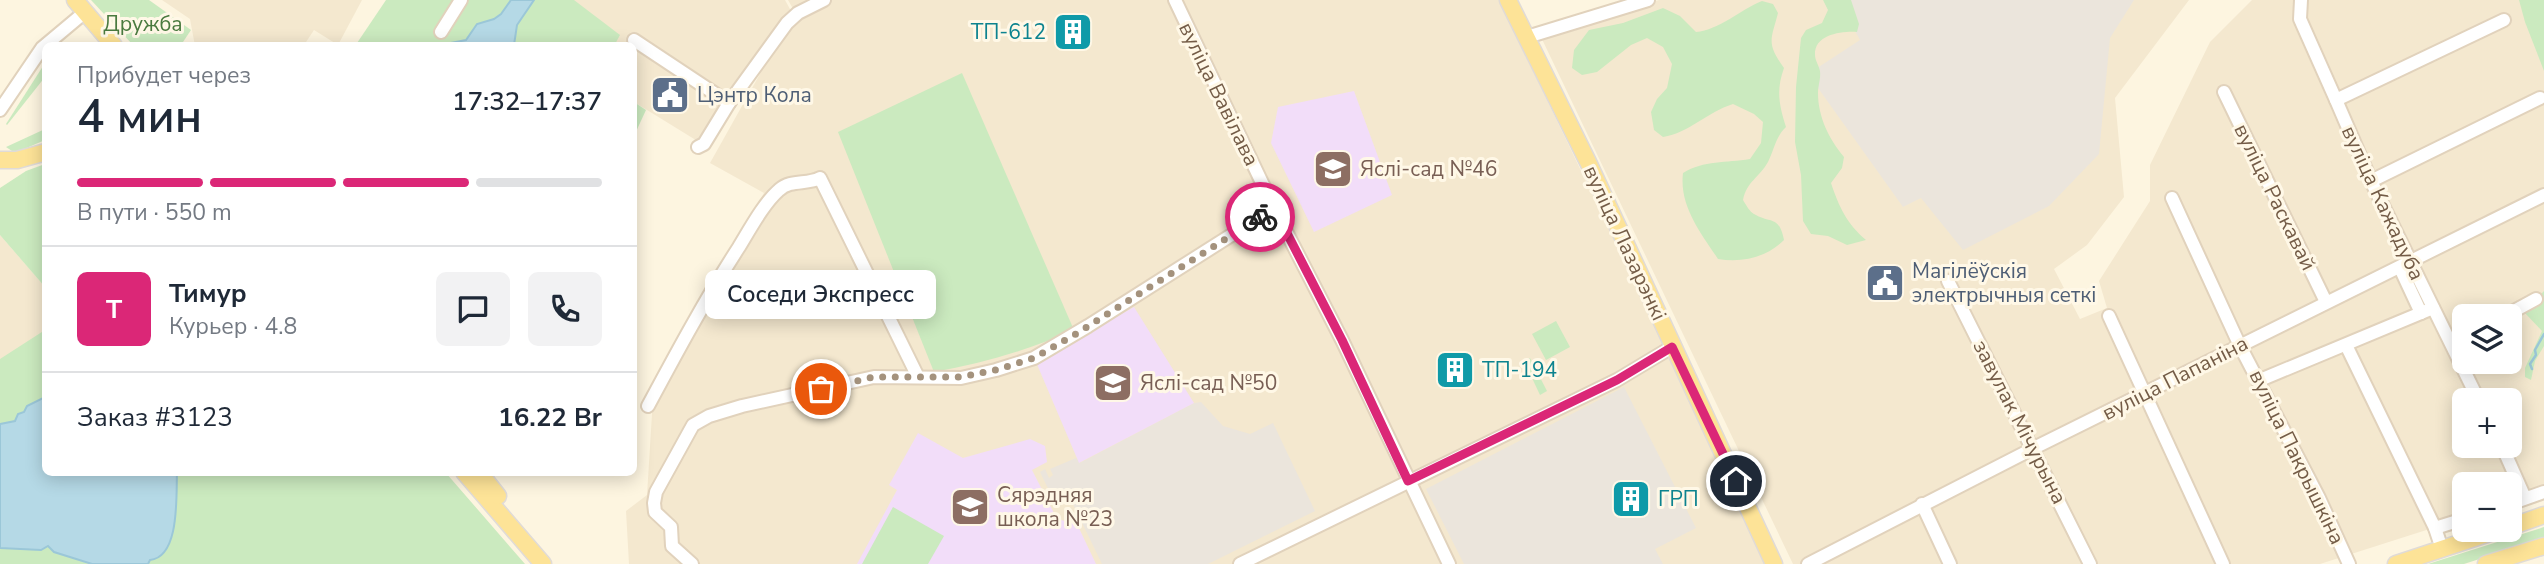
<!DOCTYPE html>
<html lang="ru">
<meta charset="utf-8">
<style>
body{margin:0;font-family:"Nunito Sans",sans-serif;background:#f2f2f3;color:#1f2937;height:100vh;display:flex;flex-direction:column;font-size:26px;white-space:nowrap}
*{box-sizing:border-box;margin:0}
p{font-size:23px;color:#747a83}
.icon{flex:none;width:38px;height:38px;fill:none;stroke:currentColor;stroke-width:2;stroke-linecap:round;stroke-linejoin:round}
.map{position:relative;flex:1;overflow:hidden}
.sheet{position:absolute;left:42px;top:42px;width:595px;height:434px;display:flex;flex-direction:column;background:#fff;border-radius:10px;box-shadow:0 4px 18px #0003}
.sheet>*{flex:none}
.tools{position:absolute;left:2452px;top:304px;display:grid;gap:14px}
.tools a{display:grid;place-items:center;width:70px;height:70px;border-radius:10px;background:#fff;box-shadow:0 4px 18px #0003;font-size:35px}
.pin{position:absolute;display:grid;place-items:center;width:60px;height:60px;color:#fff;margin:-30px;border:4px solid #fff;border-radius:50%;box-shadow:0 2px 7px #0007}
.courier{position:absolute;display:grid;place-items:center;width:70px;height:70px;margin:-35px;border:5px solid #db2777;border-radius:50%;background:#fff;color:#222;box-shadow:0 2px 9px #0007}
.bubble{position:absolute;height:49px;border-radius:10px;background:#fff;box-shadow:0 4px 18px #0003;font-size:23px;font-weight:600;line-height:49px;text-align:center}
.headline em{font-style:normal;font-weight:600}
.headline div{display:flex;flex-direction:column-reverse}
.headline{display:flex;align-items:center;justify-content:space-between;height:119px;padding:0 35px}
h1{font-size:46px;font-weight:600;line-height:52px}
.bar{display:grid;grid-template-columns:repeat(4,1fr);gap:10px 7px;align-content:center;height:84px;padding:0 35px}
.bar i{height:9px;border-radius:5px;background:#e0e1e3}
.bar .on{background:#db2777}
.bar p{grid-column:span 4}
.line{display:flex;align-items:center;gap:18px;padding:0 35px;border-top:2px solid #e0e1e3}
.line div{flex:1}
.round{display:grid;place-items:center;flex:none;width:74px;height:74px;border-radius:10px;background:#f2f2f3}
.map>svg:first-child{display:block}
.residential{fill:#f4e8cf;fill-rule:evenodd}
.industrial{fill:#ebe5dc}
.education{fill:#f2ddf9}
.green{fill:#cbeabf}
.water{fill:#b5d9e6;stroke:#9bc7d8;stroke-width:2}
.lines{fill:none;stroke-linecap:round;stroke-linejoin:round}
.stream{stroke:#9bc7d8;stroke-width:2.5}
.minor-casing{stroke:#e1d2bc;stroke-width:16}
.major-casing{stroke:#e0dbd7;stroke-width:19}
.minor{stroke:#fff;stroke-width:12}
.major{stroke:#fde397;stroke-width:16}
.done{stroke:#a4927d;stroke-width:7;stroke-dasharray:0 12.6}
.route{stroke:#db2777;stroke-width:9}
.labels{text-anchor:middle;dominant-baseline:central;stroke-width:6;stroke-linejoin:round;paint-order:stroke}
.park-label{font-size:21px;fill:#4a7a3f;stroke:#fff8e7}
.culture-label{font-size:21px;fill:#0d838f;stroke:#fff8e7;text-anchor:start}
.street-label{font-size:21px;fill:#745c47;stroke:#fff8e7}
.service-label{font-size:21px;fill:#4e5e75;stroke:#fff8e7;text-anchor:start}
.education-label{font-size:21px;fill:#785e54;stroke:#fff8e7;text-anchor:start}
</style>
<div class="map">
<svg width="2544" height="564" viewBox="0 0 2544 564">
<rect width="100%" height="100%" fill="#fdf5e0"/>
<g class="residential">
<path d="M162 0H362L338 45 314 30 304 45 195 46 190 19Z"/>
<path d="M566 0H785L791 11 699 142 634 102V46L561 45Z"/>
<path d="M788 0H1499L1770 564H629L626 511 647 495 653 398 764 193 710 163 792 17V7Z"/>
<path d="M1659 0H2189L2115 98 2124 197 2087 245 2054 269 2080 319 2107 308 2099 281 2150 201V165L2210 42 2252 0H2544V493L2510 503V485H2464V518L2320 564H1793L1540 35ZM2464 317H2510V362H2464ZM2464 401H2510V446H2464Z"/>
<path d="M0 235 46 288 45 335 0 362Z"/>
</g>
<g class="industrial">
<path d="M1838 0H2134L2110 38 2099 154 2049 206 1963 250 1921 198 1903 207 1808 74 1860 40Z"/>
<path d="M1624 387 1696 528 1655 549 1663 564H1464L1426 489Z"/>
<path d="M1201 402 1223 426 1250 434 1273 423 1315 511 1208 564H1102L1071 500 1057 507 1040 472 1045 469 1049 478 1053 475 1050 469 1076 458 1080 463 1194 403Z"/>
</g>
<g class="education">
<path d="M1354 91 1392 195 1314 232 1271 143 1278 107Z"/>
<path d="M1134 307 1194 403 1079 463 1036 362Z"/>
<path d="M918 433 963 458 1030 439 1045 446 1047 462 1032 470 1057 519 1077 524 1096 564H857L897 490 889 485Z"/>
</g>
<g class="green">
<path d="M91 0H149L191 30 181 45H133Z"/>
<path d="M386 0H574L620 35 614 46H355Z"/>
<path d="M1823 0H1851L1859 24 1857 32C1843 31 1814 34 1815 55 1815 60 1819 66 1820 71 1821 78 1818 86 1818 93 1818 117 1829 139 1844 157L1842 168 1831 183C1839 207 1847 224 1866 240L1847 245 1828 236 1811 234 1803 221 1801 175 1795 142 1796 87 1801 38 1806 30 1822 23 1828 10Z"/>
<path d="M2519 0H2544V71L2525 22Z"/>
<path d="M1762 1 1773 4 1778 13C1771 40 1766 43 1784 68 1776 90 1779 105 1786 127 1776 136 1774 150 1768 162 1759 178 1747 181 1743 200 1746 205 1750 212 1754 214 1771 224 1779 215 1784 240 1767 257 1743 263 1718 259 1701 233 1679 206 1683 173 1704 160 1726 163 1750 159L1761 143 1763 122 1754 114 1733 104C1707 112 1689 133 1663 137L1654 130 1651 112 1657 99 1667 88 1672 64 1663 47 1647 38 1631 45 1597 72 1582 75 1572 68 1574 50 1589 30 1623 23 1663 8 1680 16 1696 32C1719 30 1740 10 1762 1Z"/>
<path d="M45 63V77L7 125 6 124Z"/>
<path d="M962 73 1074 330C1029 350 983 363 934 372L838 132Z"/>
<path d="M634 102 646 110 634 136Z"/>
<path d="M45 129V140L15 153 6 147Z"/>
<path d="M45 164V287L0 235V188L26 171Z"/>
<path d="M2544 291V346L2535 361 2531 380 2525 377V368L2542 331 2524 312Z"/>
<path d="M1556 321 1570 347 1546 360 1532 334Z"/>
<path d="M45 330 46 472 446 473 525 564H0V359Z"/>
<path d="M1530 358 1547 391 1540 395 1524 361Z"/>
<path d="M893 507 944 536 928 564H862Z"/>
<path d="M2544 527V538L2464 564H2428Z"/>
</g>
<g class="water">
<path d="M511 0H534L517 25 514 45H449L451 43 466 40 477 24 494 19 501 14Z"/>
<path d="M45 397 46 472 177 473C176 496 180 557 150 560L148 564H92L54 552 48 546 41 550 0 548V424L15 421 18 414 24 412 27 406Z"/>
</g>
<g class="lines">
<path class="stream" d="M2532 369 2530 364 2536 355 2535 350 2544 334"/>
<g class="minor-casing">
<g id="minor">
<path d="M1175 0 1274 208 1342 340 1449 564"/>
<path d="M2301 0 2300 19 2336 100 2371 181 2479 401"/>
<path d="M441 32 461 0"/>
<path d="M1527 37 1648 0"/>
<path d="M634 40 729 103"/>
<path d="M2224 92 2326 302"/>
<path d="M2336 100 2504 20"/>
<path d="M0 110 42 48 85 12"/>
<path d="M698 147 704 144 729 103 787 23 798 13 824 0"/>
<path d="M2371 181 2540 98"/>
<path d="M2172 198 2240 346 2319 498 2349 564"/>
<path d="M2400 268 2421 313"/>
<path d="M1948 281 2090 564"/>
<path d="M2109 316 2223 564"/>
<path d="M2503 317 2536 299"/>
<path d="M2346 345 2435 528 2442 549"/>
<path d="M2260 380 2433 308"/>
<path d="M648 406C677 352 706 298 739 247 750 229 764 203 779 190 791 179 807 185 820 178L918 377"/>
<path d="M2502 446 2525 498"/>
<path d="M1922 504 1950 564"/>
<path d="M2510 504 2544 492"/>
<path d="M2435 528 2464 519"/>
<path d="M692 564 672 546 671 527 655 512 654 503 656 492 693 425 709 416 742 406 874 377 961 378 996 370 1034 358 1088 326 1274 208"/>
<path d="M1240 564 1617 380 1672 347"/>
<path d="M1808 564 2034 448 2544 195"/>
</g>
</g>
<g class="major-casing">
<g id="major">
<path d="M75 0 114 46"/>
<path d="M1508 0 1588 162 1774 564"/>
<path d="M0 160H17L46 152"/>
<path d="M464 472 543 564"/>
<path d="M479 472 498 496"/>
<path d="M2510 527 2544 515"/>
<path d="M2396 564 2499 530"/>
<path d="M2486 564 2544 546"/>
</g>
</g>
<use href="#minor" class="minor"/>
<use href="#major" class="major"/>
</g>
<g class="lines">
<path class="done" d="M821 389 874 377H961L996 370 1034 358 1076 334 1260 217"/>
<path class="route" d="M1260 217 1274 208 1342 340 1408 481 1617 380 1672 347 1736 481"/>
</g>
<defs>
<g id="building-square" transform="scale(2.0125)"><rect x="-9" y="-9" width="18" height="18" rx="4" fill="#0f9aa8" stroke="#fff8e7"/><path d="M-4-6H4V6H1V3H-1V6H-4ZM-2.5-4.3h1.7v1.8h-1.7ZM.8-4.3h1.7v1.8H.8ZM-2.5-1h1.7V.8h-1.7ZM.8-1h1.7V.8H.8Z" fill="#fff"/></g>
<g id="civic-square" transform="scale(2.0125)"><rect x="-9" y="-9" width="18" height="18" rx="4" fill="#5c6f8a" stroke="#fff8e7"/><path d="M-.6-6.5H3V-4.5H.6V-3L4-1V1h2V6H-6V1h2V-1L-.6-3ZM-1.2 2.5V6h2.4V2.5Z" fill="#fff"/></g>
<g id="school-square" transform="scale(2.0125)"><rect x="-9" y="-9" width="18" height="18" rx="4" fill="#8d6e63" stroke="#fff8e7"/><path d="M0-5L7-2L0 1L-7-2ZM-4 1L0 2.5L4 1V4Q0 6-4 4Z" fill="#fff"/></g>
</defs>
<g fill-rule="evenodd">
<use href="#building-square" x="1073" y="32"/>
<use href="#civic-square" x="670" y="95"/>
<use href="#school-square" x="1333" y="169"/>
<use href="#civic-square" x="1885" y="283"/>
<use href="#building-square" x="1455" y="370"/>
<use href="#school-square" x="1113" y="383"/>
<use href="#building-square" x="1631" y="499"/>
<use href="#school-square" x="970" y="507"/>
</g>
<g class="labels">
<g class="park-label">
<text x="143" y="24">Дружба</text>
</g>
<g class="culture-label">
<text x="1046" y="32" text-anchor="end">ТП-612</text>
<text x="1482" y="370">ТП-194</text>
<text x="1658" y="499">ГРП</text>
</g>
<g class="street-label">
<text transform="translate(1219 94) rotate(64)">вуліца Вавілава</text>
<text transform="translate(2275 197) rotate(64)">вуліца Раскавай</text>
<text transform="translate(2383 203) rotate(65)">вуліца Кажадуба</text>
<text transform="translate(1625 243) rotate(65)">вуліца Лазарэнкі</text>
<text transform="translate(2175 378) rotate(-27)">вуліца Папаніна</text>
<text transform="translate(2020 422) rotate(63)">завулак Мічурына</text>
<text transform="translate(2297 457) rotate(64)">вуліца Пакрышкіна</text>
</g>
<g class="service-label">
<text x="697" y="95">Цэнтр Кола</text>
<text x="1912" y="271">Магілёўскія<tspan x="1912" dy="24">электрычныя сеткі</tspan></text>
</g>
<g class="education-label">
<text x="1360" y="169">Яслі-сад №46</text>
<text x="1140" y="383">Яслі-сад №50</text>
<text x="997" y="495">Сярэдняя<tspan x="997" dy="24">школа №23</tspan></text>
</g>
</g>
</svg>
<div class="tools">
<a><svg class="icon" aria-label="layers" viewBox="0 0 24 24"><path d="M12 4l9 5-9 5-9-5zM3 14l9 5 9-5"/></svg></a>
<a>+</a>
<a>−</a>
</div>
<div class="pin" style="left:821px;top:389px;background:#ea580c"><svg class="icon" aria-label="bag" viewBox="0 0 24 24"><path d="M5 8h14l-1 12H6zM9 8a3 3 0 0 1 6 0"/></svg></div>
<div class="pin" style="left:1736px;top:481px;background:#1f2937"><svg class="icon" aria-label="home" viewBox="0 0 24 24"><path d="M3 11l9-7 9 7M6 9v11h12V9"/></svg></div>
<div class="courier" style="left:1260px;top:217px"><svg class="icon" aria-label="bike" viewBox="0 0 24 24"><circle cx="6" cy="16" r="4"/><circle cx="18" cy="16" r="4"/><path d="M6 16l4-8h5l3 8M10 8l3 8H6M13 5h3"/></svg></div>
<div class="bubble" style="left:705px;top:270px;width:231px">Соседи Экспресс</div>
<section class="sheet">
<div class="headline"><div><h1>4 мин</h1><p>Прибудет через</p></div><em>17:32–17:37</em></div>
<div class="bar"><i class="on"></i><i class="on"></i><i class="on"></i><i></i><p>В пути · 550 m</p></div>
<div class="line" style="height:126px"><b class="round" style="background:#db2777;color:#fff">Т</b><div><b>Тимур</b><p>Курьер · 4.8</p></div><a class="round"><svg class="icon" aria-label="chat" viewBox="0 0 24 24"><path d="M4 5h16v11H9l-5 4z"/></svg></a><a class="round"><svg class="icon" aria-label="phone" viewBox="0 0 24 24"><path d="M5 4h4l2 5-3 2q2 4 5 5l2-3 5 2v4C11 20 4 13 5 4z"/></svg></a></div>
<div class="line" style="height:91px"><div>Заказ #3123</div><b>16.22 Br</b></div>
</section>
</div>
